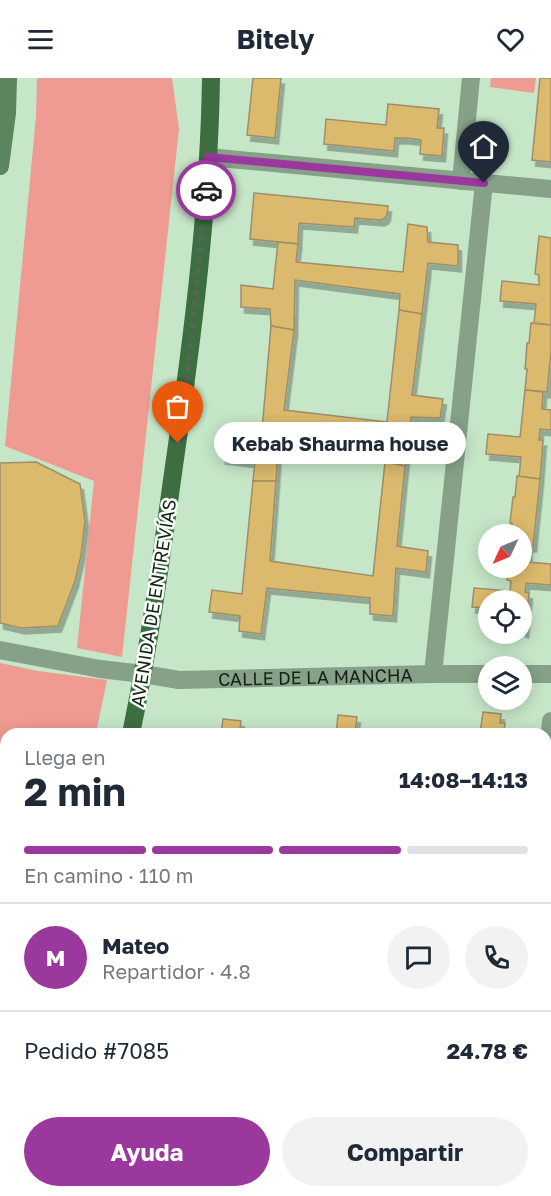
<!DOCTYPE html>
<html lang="es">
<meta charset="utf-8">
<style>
body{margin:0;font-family:"Golos Text",sans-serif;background:#f2f2f3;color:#1f2937;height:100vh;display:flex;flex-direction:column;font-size:22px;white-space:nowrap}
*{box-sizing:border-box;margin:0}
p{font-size:20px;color:#747a83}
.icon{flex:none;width:33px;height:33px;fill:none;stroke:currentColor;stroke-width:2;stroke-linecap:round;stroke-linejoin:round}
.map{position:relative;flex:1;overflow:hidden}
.drawer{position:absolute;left:0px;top:650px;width:552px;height:470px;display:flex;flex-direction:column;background:#fff;border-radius:18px 18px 0 0;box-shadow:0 3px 15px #0003}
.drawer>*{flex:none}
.needle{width:39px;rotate:226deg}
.buttons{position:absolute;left:478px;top:446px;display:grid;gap:12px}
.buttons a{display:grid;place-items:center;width:54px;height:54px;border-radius:50%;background:#fff;box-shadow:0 3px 15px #0003;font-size:30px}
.pin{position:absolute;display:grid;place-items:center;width:51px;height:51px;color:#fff;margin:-62px -26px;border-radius:50% 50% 50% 0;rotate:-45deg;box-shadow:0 0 6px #0007}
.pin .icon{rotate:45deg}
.courier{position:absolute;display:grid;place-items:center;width:60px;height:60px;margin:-30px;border:4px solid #9b389e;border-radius:50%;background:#fff;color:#222;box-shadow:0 2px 8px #0007}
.bubble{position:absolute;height:42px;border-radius:21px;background:#fff;box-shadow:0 3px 15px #0003;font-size:20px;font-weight:700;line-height:42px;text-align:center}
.overview em{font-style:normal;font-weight:700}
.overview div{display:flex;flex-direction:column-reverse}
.overview{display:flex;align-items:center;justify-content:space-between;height:102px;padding:0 24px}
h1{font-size:39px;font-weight:700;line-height:45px}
.bar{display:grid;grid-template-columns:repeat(4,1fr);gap:9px 6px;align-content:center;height:72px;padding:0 24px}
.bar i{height:8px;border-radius:4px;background:#e0e1e3}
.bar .selected{background:#9b389e}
.bar p{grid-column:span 4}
.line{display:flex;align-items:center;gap:15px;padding:0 24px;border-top:2px solid #e0e1e3}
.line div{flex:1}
.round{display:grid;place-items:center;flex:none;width:63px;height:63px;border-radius:32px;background:#f2f2f3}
.button{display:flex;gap:12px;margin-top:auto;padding:12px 24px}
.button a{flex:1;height:69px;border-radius:36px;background:#9b389e;color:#fff;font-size:24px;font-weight:700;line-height:69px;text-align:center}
.button a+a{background:#f2f2f3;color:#1f2937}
header{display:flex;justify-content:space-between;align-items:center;height:78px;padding:0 24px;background:#fff;font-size:27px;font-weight:700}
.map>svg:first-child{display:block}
.green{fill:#f09b92}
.building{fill:#dcba6d;stroke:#9e8e6a;stroke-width:1.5;filter:url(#shadow)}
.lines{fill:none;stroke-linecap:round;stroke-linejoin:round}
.street{stroke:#86a188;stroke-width:18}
.secondary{stroke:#5c845f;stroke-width:18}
.primary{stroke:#3d6e42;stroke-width:18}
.done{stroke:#546755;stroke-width:6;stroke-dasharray:0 10.8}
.route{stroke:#9b389e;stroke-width:8}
.labels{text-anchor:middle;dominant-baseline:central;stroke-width:5;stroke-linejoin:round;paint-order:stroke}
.street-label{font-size:18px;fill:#162217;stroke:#f8fff9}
</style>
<header><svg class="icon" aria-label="menu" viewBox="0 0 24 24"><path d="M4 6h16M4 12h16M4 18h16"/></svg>Bitely<svg class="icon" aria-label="heart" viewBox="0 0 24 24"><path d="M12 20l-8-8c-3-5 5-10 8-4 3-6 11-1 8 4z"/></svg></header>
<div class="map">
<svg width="551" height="1118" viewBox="0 0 551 1118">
<defs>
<filter id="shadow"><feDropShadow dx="3.5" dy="6" stdDeviation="0" flood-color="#0004"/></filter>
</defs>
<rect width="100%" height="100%" fill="#c6e6c8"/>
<g class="green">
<path d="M37 0H172L179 51 122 579 77 570 94 403 5 368 36 38Z"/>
<path d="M491 0H536L534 15 490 9Z"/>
<path d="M0 585 38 593 107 602 96 655 6 656V940L0 947Z"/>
</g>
<g class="building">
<path d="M253 0H281L275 60 247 57Z"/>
<path d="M540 0H551V84L532 82Z"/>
<path d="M388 26 439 31 437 50H444L442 78 420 76 421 62 407 60H395L394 73 324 66 326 41 386 47Z"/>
<path d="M254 115 388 128 387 137 385 140 381 142 355 140 354 149 299 145 298 166 250 161Z"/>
<path d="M408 146 427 149 428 164 458 167V188L428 185 422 236 399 232 400 216 295 202 294 252 271 248 270 231 241 229V207L273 211 278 164 298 166 296 184 403 194Z"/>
<path d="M539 158 551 160V247L534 245 536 226 500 223 502 203 539 207V197L535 196Z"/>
<path d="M399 232 422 236 412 317 443 321 440 340 411 339 405 388 385 384 388 368 279 355 276 403H253L255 384 222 380 223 359 261 364 271 248 294 252 284 332 387 344Z"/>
<path d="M531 245 551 247V274L547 314 525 312 527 291H525L526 280 527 265H529Z"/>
<path d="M525 312 543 314 542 331 551 332V352L540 351 539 362H543L540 401 519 399 521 379 486 376 488 356 520 359Z"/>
<path d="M36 384 80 406 85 443 81 477 75 503 58 548 21 550 0 545V385Z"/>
<path d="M385 384 405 388 397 468 428 473 426 494 396 490 393 538 370 536V520L267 510 261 556 239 553 240 538 209 534 212 512 242 516 253 403H276L270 483 373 498Z"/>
<path d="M517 398 540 401 533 468 522 467V456H511L512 445H510L513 419H515Z"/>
<path d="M522 467 529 468 528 484 551 486V507L526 505 525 514 529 515 525 554 522 553V522H489V530L472 529 474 510 510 513 511 503 507 502 508 489H522Z"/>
<path d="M483 634 501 636 500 645H505L504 653 525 656H480Z"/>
<path d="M338 637 357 639 355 656H336Z"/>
<path d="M223 641 241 643 240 652 244 653V656H221Z"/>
<path d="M551 741V798L546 799V743Z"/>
<path d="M551 798V850L550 851 546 799Z"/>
<path d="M551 894V922L546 923V896Z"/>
<path d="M551 922V949L546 951V923Z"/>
<path d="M551 949V1002L546 1004V951Z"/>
<path d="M551 1051V1089L549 1090 548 1084H546V1053Z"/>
<path d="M9 1113H63L65 1118H9Z"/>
<path d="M361 1113H388L389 1118H345Z"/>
<path d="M388 1113H411L412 1118H389Z"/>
<path d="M459 1113H481L482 1118H460Z"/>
<path d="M520 1113H530L532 1118H504Z"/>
</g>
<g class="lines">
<g class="street">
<path d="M208 79 551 111"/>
<path d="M461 103 471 0"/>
<path id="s1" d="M0 572 100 591 143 596 179 602 433 596H489"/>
<path d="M433 596 484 105"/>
<path d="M522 596H551"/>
<path d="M546 699 551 643"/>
<path d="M546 718 551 716"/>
<path d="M0 821 6 822"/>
<path d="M546 874 551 873"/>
<path d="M546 1029 551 1027"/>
<path d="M0 1042 6 1040"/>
<path d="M276 1118 292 1113"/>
</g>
<path class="secondary" d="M0 88 7 35 8 0"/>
<g class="primary">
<path d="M131 656C149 569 161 482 173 395 192 264 209 132 211 0"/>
<path d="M0 982 6 973"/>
</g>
</g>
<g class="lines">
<path class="done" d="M178 365 188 294 206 112"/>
<path class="route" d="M206 112 208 79 484 105"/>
</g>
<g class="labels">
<g class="street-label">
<text transform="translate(153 525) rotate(-81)">AVENIDA DE ENTREVÍAS</text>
<text stroke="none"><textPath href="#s1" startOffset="318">CALLE DE LA MANCHA</textPath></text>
</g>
</g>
</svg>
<div class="buttons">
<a><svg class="needle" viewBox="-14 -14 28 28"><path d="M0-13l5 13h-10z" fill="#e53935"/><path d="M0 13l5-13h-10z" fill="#747a83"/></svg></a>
<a><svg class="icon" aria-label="locate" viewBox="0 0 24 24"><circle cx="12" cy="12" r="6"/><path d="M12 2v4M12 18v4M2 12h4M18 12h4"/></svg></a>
<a><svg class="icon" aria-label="layers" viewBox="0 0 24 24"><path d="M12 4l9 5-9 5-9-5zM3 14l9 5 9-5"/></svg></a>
</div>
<div class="pin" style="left:178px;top:365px;background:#ea580c"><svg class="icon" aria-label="bag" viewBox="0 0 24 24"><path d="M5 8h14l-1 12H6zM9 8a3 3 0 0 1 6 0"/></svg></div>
<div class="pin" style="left:484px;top:105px;background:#1f2937"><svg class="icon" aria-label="home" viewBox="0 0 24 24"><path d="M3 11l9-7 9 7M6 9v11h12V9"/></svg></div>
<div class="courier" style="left:206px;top:112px"><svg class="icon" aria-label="car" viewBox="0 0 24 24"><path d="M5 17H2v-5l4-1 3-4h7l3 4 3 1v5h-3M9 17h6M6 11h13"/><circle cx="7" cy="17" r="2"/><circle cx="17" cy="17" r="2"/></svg></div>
<div class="bubble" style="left:214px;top:344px;width:252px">Kebab Shaurma house</div>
<section class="drawer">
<div class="overview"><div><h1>2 min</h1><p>Llega en</p></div><em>14:08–14:13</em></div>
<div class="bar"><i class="selected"></i><i class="selected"></i><i class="selected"></i><i></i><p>En camino · 110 m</p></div>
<div class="line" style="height:108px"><b class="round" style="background:#9b389e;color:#fff">M</b><div><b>Mateo</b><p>Repartidor · 4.8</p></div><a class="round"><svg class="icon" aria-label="chat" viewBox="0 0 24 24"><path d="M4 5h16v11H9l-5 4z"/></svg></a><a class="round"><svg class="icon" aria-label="phone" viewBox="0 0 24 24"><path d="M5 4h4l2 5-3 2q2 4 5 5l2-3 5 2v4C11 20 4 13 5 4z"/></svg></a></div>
<div class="line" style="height:78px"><div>Pedido #7085</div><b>24.78 €</b></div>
<div class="button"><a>Ayuda</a><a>Compartir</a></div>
</section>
</div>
